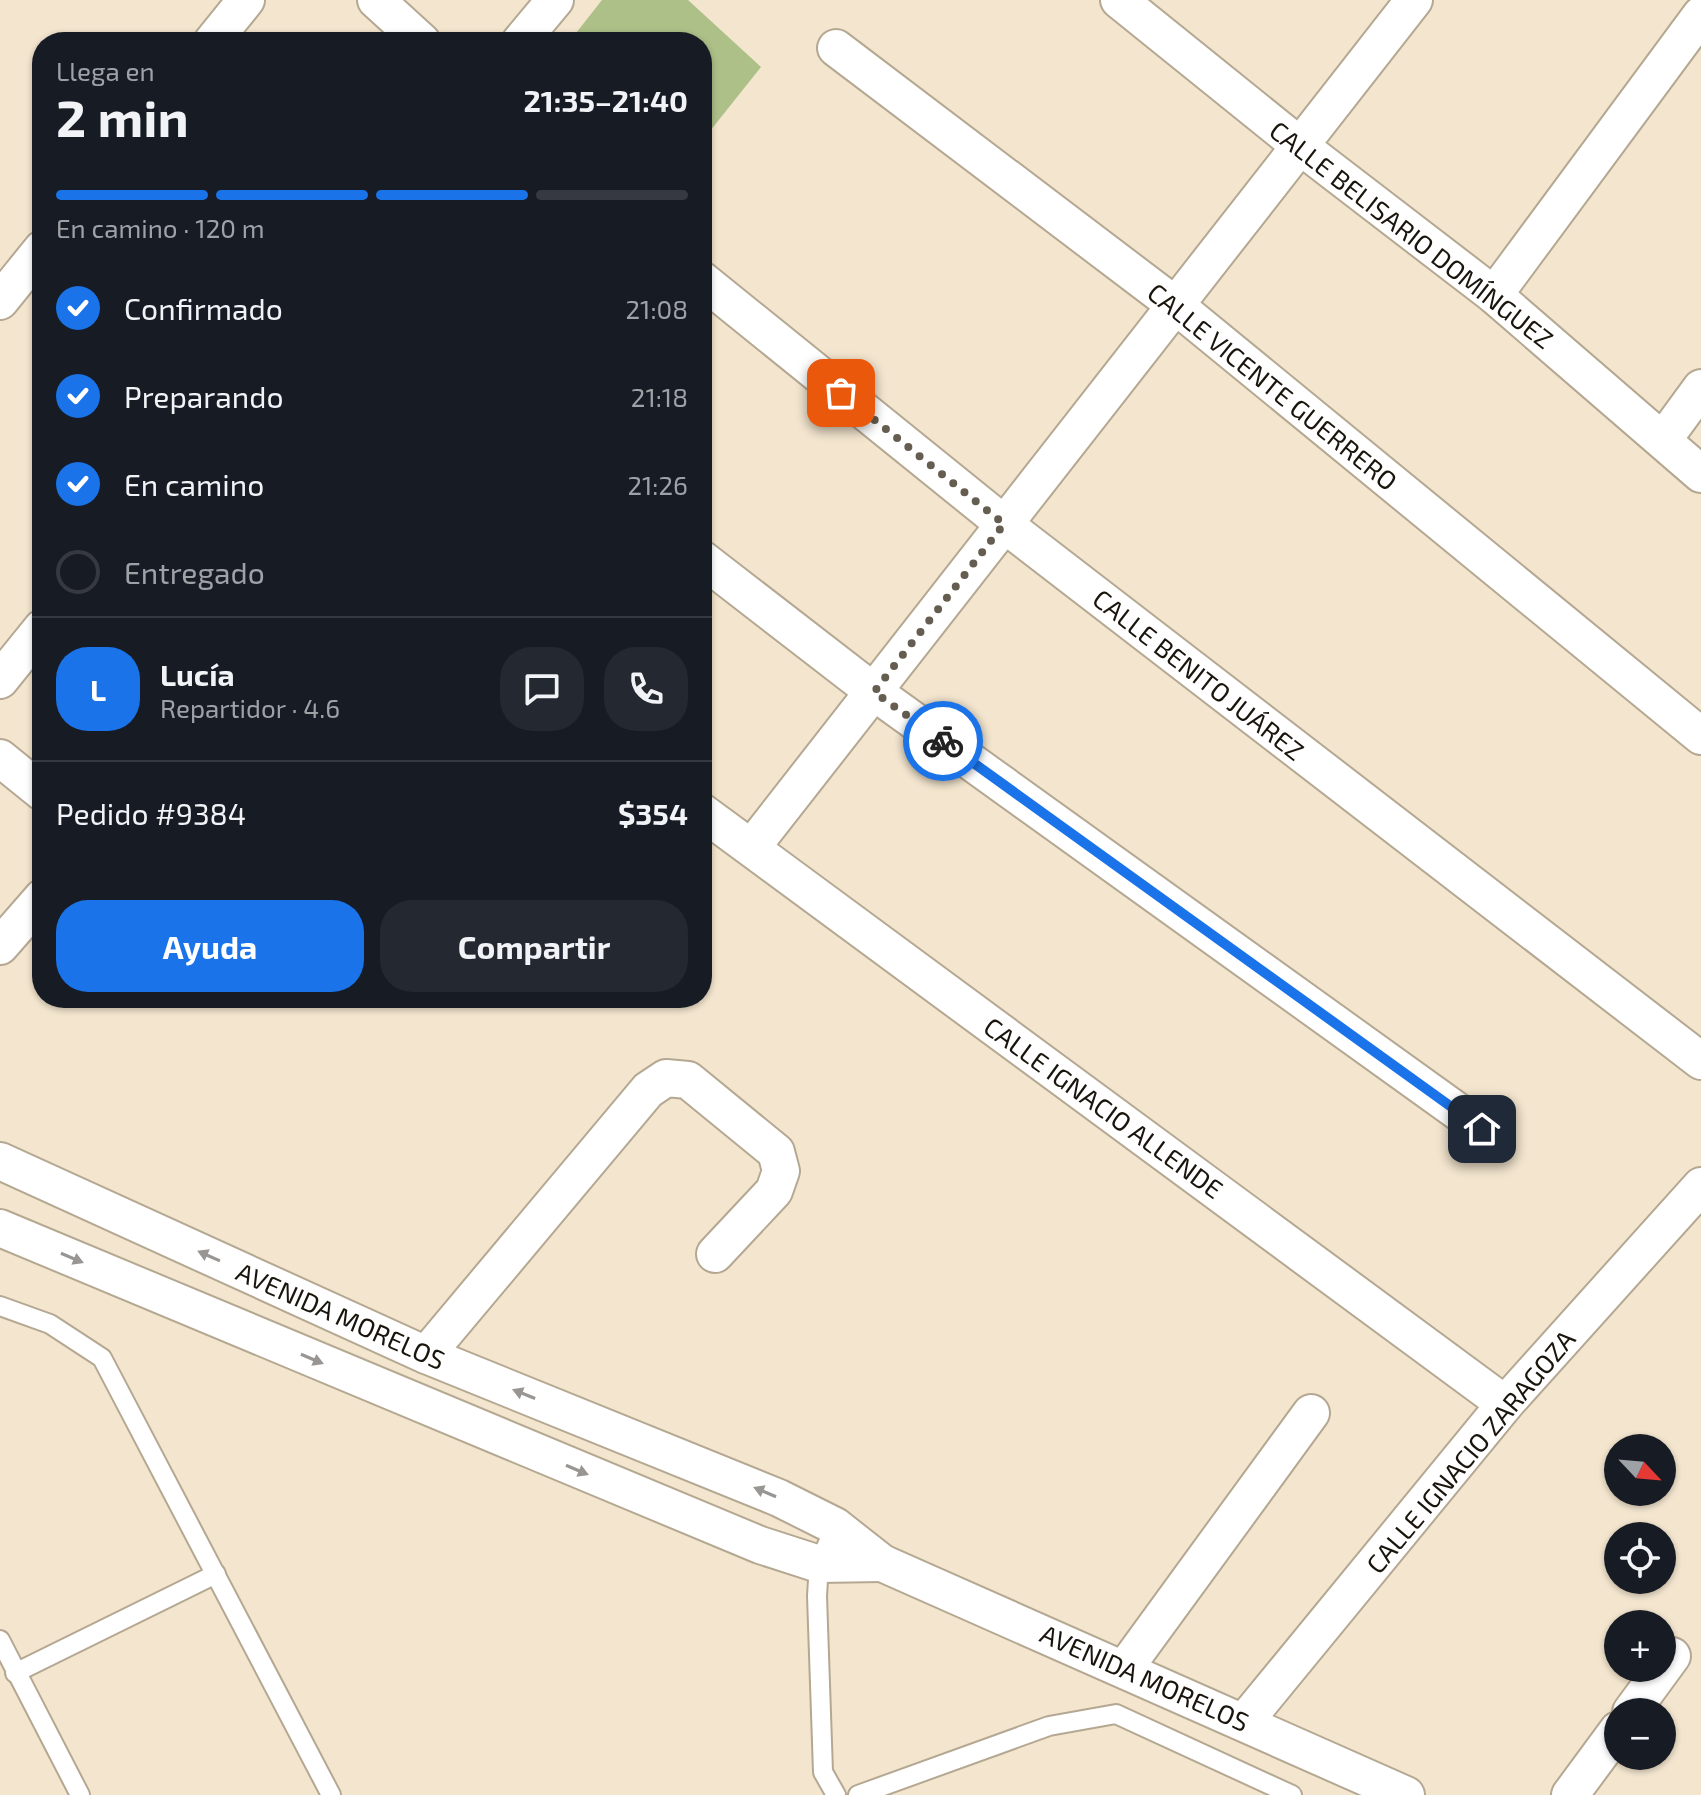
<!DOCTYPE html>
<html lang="es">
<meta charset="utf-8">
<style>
body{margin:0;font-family:"Exo 2",sans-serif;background:#242831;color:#f1f3f6;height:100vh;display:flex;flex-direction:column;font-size:30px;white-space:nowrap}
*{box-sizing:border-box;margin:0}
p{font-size:26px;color:#9ea1a6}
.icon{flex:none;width:44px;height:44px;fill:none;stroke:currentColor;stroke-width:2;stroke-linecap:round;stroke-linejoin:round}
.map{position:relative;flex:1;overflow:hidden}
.drawer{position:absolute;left:32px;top:32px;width:680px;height:976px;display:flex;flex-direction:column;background:#171b24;border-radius:32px;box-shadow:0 2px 6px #0004}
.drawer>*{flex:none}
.needle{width:52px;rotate:116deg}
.buttons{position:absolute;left:1604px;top:1434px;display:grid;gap:16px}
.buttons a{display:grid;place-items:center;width:72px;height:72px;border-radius:50%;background:#171b24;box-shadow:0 2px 6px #0004;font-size:40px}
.pin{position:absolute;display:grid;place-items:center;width:68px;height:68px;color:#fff;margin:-34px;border-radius:16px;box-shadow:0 4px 12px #0006}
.courier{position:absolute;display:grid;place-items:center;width:80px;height:80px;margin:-40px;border:6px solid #1a73e8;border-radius:50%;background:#fff;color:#222;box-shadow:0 2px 10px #0007}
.summary em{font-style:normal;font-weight:700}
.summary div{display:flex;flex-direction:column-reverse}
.summary{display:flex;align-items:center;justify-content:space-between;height:136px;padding:0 24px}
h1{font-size:52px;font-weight:700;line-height:60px}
.bar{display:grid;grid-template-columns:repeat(4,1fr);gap:12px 8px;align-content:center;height:96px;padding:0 24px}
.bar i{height:10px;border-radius:6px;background:#363941}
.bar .active{background:#1a73e8}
.bar p{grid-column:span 4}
.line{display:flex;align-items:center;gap:20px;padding:0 24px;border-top:2px solid #363941}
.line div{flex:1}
.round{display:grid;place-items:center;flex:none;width:84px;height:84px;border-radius:32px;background:#242831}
ol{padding:0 24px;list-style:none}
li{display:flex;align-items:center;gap:24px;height:88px}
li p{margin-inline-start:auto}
li .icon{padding:8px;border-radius:50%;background:#1a73e8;color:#fff;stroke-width:4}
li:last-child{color:#9ea1a6}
li i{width:44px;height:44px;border:4px solid #363941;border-radius:50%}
.primary-button{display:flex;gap:16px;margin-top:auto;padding:16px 24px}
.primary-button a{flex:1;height:92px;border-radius:32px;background:#1a73e8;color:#fff;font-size:32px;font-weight:700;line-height:92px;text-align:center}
.primary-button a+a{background:#242831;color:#f1f3f6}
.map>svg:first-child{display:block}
.green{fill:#adc088}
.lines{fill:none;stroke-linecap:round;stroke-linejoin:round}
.lane-casing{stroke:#b5a892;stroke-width:22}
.street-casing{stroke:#b5a892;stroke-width:40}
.lane{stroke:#fff;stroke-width:18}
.street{stroke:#fff;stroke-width:36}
.oneway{fill:#989592}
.done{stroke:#655d50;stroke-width:8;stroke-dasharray:0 14.4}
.route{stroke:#1a73e8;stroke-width:10}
.labels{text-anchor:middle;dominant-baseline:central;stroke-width:8;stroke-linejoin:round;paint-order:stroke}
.street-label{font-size:26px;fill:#19140c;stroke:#fff}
</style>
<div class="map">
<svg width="1701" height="1795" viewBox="0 0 1701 1795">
<rect width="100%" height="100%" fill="#f3e5ce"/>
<path class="green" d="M602 0H688L761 67 702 141V42H569Z"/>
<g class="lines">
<g class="lane-casing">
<g id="lane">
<path d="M0 1306 50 1324 102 1358 331 1795"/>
<path d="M835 1526 819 1564 817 1596 823 1772 836 1795"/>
<path d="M0 1640 80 1795"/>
<path d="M15 1673 216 1574"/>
<path d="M858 1795 1049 1726 1116 1714 1292 1795"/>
</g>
</g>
<g class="street-casing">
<g id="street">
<path d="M376 0 422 42"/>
<path d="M1119 0 1300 146 1494 295 1701 474"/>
<path d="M212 42 246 0"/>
<path d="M520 42 555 0"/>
<path d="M836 48 1175 305 1701 736"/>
<path d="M702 280 1004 524 1701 1061"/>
<path d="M1494 295 1701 15"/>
<path d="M0 301 42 249"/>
<path d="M1663 440 1701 388"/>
<path d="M702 559 874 692 1482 1129"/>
<path d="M0 680 42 628"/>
<path d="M0 758 42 792"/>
<path d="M702 812 1505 1404"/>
<path d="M752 847 1414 0"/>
<path d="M0 946 42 898"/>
<path d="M0 1161 426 1355 779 1498 835 1526 882 1563 1406 1795"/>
<path d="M0 1228 760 1545 819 1564 882 1563"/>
<path d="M426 1355 648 1090 666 1078 688 1080 776 1152 781 1171 774 1191 715 1254"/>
<path d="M1125 1668 1311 1413"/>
<path d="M1631 1712 1672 1656"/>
<path d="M1245 1721 1505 1404 1701 1186"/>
<path d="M1570 1795 1618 1730"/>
</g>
</g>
<use href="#lane" class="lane"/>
<use href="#street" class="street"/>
</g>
<defs><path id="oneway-solid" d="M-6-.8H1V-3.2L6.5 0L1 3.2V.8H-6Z" transform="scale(2)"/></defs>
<g class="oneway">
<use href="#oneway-solid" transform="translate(209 1256) rotate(-156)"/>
<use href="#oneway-solid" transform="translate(72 1258) rotate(23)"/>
<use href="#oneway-solid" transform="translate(312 1359) rotate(23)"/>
<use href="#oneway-solid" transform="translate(524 1394) rotate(-158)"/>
<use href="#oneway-solid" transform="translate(577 1470) rotate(23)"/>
<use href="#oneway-solid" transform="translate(765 1492) rotate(-157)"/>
</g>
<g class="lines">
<path class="done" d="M841 393 1004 524 874 692 943 741"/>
<path class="route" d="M943 741 1482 1129"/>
</g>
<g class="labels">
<g class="street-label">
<text transform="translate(1412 234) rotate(38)">CALLE BELISARIO DOMÍNGUEZ</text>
<text transform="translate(1273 386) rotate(39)">CALLE VICENTE GUERRERO</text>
<text transform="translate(1199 674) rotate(38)">CALLE BENITO JUÁREZ</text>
<text transform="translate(1104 1107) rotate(36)">CALLE IGNACIO ALLENDE</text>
<text transform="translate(341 1315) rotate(24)">AVENIDA MORELOS</text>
<text transform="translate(1470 1451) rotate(-50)">CALLE IGNACIO ZARAGOZA</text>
<text transform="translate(1145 1677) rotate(24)">AVENIDA MORELOS</text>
</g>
</g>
</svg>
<div class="buttons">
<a><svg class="needle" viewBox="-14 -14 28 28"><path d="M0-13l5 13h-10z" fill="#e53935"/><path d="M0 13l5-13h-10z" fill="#9ea1a6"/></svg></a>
<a><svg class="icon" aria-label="locate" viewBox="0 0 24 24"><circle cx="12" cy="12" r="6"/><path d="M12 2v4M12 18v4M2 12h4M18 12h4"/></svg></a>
<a>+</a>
<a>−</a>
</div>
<div class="pin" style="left:841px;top:393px;background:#ea580c"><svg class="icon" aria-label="bag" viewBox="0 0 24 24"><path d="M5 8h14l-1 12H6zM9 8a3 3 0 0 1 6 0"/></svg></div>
<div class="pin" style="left:1482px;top:1129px;background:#1f2937"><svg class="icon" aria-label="home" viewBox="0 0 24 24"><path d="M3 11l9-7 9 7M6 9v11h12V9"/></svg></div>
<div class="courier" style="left:943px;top:741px"><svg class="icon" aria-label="bike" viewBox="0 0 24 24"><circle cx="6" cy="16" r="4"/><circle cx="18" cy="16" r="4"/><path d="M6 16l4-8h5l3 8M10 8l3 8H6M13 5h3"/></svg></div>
<section class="drawer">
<div class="summary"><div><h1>2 min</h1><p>Llega en</p></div><em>21:35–21:40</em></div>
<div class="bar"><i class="active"></i><i class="active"></i><i class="active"></i><i></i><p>En camino · 120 m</p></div>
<ol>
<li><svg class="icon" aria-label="check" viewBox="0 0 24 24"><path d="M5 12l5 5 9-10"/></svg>Confirmado<p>21:08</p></li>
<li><svg class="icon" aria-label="check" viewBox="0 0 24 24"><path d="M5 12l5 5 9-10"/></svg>Preparando<p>21:18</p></li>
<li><svg class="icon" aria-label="check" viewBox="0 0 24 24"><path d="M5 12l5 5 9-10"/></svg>En camino<p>21:26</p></li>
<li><i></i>Entregado</li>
</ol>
<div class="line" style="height:144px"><b class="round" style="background:#1a73e8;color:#fff">L</b><div><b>Lucía</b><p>Repartidor · 4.6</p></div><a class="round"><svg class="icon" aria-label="chat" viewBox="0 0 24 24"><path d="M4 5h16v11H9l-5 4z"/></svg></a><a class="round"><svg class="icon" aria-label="phone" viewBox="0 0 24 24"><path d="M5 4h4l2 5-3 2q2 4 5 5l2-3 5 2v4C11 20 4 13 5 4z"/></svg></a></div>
<div class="line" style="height:104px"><div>Pedido #9384</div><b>$354</b></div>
<div class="primary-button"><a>Ayuda</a><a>Compartir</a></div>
</section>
</div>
